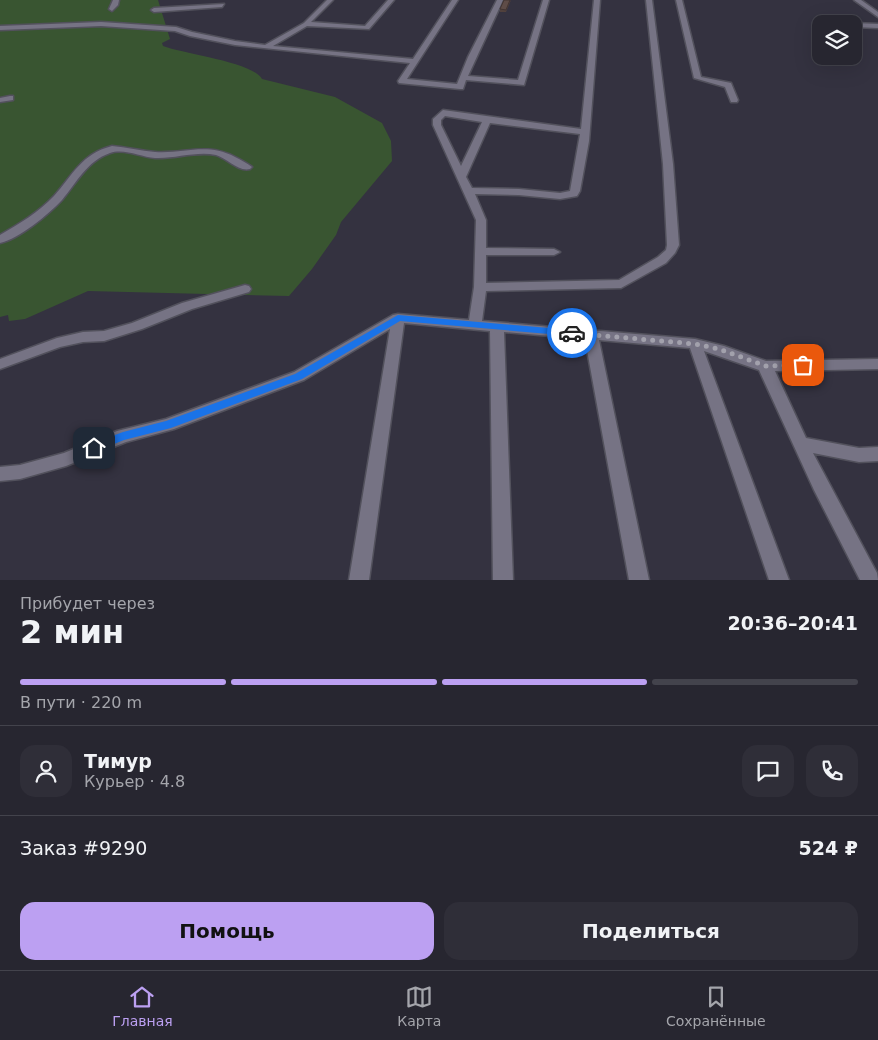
<!DOCTYPE html>
<html lang="ru">
<meta charset="utf-8">
<style>
body{margin:0;font-family:"DejaVu Sans",sans-serif;background:#2f2e38;color:#f1f3f6;height:100vh;display:flex;flex-direction:column;font-size:19px;white-space:nowrap}
*{box-sizing:border-box;margin:0}
p{font-size:16px;color:#a4a5ab}
.icon{flex:none;width:28px;height:28px;fill:none;stroke:currentColor;stroke-width:2;stroke-linecap:round;stroke-linejoin:round}
.map{position:relative;height:580px;overflow:hidden}
.panel{display:flex;flex-direction:column;background:#272630;flex:1}
.panel>*{flex:none}
.buttons{position:absolute;left:812px;top:15px;display:grid;gap:10px}
.buttons a{display:grid;place-items:center;width:50px;height:50px;border-radius:10px;background:#272630;box-shadow:0 5px 20px #0002,0 0 0 1px #43434c;font-size:25px}
.pin{position:absolute;display:grid;place-items:center;width:42px;height:42px;color:#fff;margin:-21px;border-radius:10px;box-shadow:0 2px 8px #0006}
.courier{position:absolute;display:grid;place-items:center;width:50px;height:50px;margin:-25px;border:4px solid #1a73e8;border-radius:50%;background:#fff;color:#222;box-shadow:0 1px 6px #0007}
.head em{font-style:normal;font-weight:700}
.head div{display:flex;flex-direction:column-reverse}
.head{display:flex;align-items:center;justify-content:space-between;height:85px;padding:0 20px}
h1{font-size:32px;font-weight:700;line-height:38px}
.bar{display:grid;grid-template-columns:repeat(4,1fr);gap:8px 5px;align-content:center;height:60px;padding:0 20px}
.bar i{height:6px;border-radius:4px;background:#43434c}
.bar .active{background:#bca0f2}
.bar p{grid-column:span 4}
.line{display:flex;align-items:center;gap:12px;padding:0 20px;border-top:1px solid #43434c}
.line div{flex:1}
.round{display:grid;place-items:center;flex:none;width:52px;height:52px;border-radius:15px;background:#2f2e38}
.cta{display:flex;gap:10px;margin-top:auto;padding:10px 20px}
.cta a{flex:1;height:58px;border-radius:15px;background:#bca0f2;color:#111;font-size:20px;font-weight:700;line-height:58px;text-align:center}
.cta a+a{background:#2f2e38;color:#f1f3f6}
.dock{display:flex;justify-content:space-around;align-items:center;height:70px;border-top:1px solid #43434c;background:#272630;font-size:14px;color:#a4a5ab}
.dock a{display:grid;justify-items:center;gap:2px}
.dock .active{color:#bca0f2}
.map>svg:first-child{display:block}
.green{fill:#395531}
.lines{fill:none;stroke-linecap:round;stroke-linejoin:round}
.minor-casing{stroke:#52515c;stroke-width:3}
.minor{fill:#767384;fill-rule:evenodd}
.wall{fill:#51413d}
.building{fill:#5e4c47;stroke:#423532}
.route{fill:#1a73e8}
.done{stroke:#a2a1ac;stroke-width:5;stroke-dasharray:0 9}
</style>
<div class="map">
<svg width="878" height="580" viewBox="0 0 878 580">
<rect width="100%" height="100%" fill="#343240"/>
<path class="green" d="M0 0H158L170 39 162 43 163 46C184 54 253 62 262 79L335 97 382 123 391 141 392 161 341 222 336 235 312 269 289 296 88 291 25 319 9 321 8 315 0 317Z"/>
<g class="lines">
<g class="minor-casing">
<g id="minor">
<path d="M113 0H119L118 5 112 11 109 9Z"/>
<path d="M327 0H333L311 22 365 26 388 0H394L369 29 307 26 273 46 413 59 452 0H458L407 79 457 84 468 57 497 0H503L468 76 518 80 543 0H549L524 85 466 80 463 89H460L399 83 398 81 410 63 235 45 190 36 175 31 101 26 0 30V26L101 22 176 27 192 32 235 41 265 45 304 23Z"/>
<path d="M594 0H600L589 141 580 191 577 196 560 199 519 195 475 194 486 220V248L554 249 560 252 554 255H486V283L619 280 658 257 666 250 667 245 663 164 646 0H652L673 164 679 245 675 253 666 263 621 288 486 291 482 321 695 339 724 346 766 361 878 359V369L775 371 806 438 859 448 878 447V461L859 462 813 453 877 573 878 580H860L814 490 759 370 704 351 789 580H769L690 348 599 340 649 580H629L585 339 504 332 513 580H493L490 331 404 323 369 580H349L390 329 304 380 174 429 126 442 66 466 20 479 0 481V467L20 465 64 453 117 431 166 419 294 372 393 315 398 314 469 320 474 287 476 220 433 125V119L443 110 581 129ZM445 116 482 122 461 166 441 125V120ZM490 123 580 134 570 191 560 193 519 189 472 188 466 177Z"/>
<path d="M676 0H682L701 77 731 83 738 100 737 102H731L725 87 694 78Z"/>
<path d="M854 0H861L878 12V17Z"/>
<path d="M224 4 222 7 154 12 151 10 154 8Z"/>
<path d="M854 23 878 24V28L854 27V24H852Z"/>
<path d="M10 96H13V100L0 102V98Z"/>
<path d="M112 146C126 147 141 151 155 152 185 154 206 142 235 157 241 160 247 163 252 167L250 169C238 172 227 158 216 155 196 151 175 159 155 158 141 157 124 148 110 153 87 161 77 182 62 200 49 214 19 239 0 243V235C19 224 39 212 54 196 73 175 81 154 112 146Z"/>
<path d="M245 285 249 286 251 289 249 292 192 309 142 329 104 341 83 342 60 347 0 369V359L57 338 83 332 104 331 132 323 182 303Z"/>
</g>
</g>
<use href="#minor" class="minor"/>
</g>
<path class="wall" d="M511 0 506 12H500V9Z"/>
<path class="building" d="M504 0H510L506 10 500 9Z"/>
<path class="route" d="M398 315 572 330 576 333 572 336 400 321 302 379 171 428 124 440 94 452 89 448 91 444 123 432 166 421 295 374Z"/>
<g class="lines">
<path class="done" d="M572 333 695 344 719 349 766 366 803 365"/>
</g>
</svg>
<div class="buttons">
<a><svg class="icon" aria-label="layers" viewBox="0 0 24 24"><path d="M12 4l9 5-9 5-9-5zM3 14l9 5 9-5"/></svg></a>
</div>
<div class="pin" style="left:803px;top:365px;background:#ea580c"><svg class="icon" aria-label="bag" viewBox="0 0 24 24"><path d="M5 8h14l-1 12H6zM9 8a3 3 0 0 1 6 0"/></svg></div>
<div class="pin" style="left:94px;top:448px;background:#1f2937"><svg class="icon" aria-label="home" viewBox="0 0 24 24"><path d="M3 11l9-7 9 7M6 9v11h12V9"/></svg></div>
<div class="courier" style="left:572px;top:333px"><svg class="icon" aria-label="car" viewBox="0 0 24 24"><path d="M5 17H2v-5l4-1 3-4h7l3 4 3 1v5h-3M9 17h6M6 11h13"/><circle cx="7" cy="17" r="2"/><circle cx="17" cy="17" r="2"/></svg></div>
</div>
<section class="panel">
<div class="head"><div><h1>2 мин</h1><p>Прибудет через</p></div><em>20:36–20:41</em></div>
<div class="bar"><i class="active"></i><i class="active"></i><i class="active"></i><i></i><p>В пути · 220 m</p></div>
<div class="line" style="height:90px"><a class="round"><svg class="icon" aria-label="person" viewBox="0 0 24 24"><circle cx="12" cy="8" r="4"/><path d="M4 21q1-7 8-7t8 7"/></svg></a><div><b>Тимур</b><p>Курьер · 4.8</p></div><a class="round"><svg class="icon" aria-label="chat" viewBox="0 0 24 24"><path d="M4 5h16v11H9l-5 4z"/></svg></a><a class="round"><svg class="icon" aria-label="phone" viewBox="0 0 24 24"><path d="M5 4h4l2 5-3 2q2 4 5 5l2-3 5 2v4C11 20 4 13 5 4z"/></svg></a></div>
<div class="line" style="height:65px"><div>Заказ #9290</div><b>524 ₽</b></div>
<div class="cta"><a>Помощь</a><a>Поделиться</a></div>
</section>
<nav class="dock">
<a class="active"><svg class="icon" aria-label="home" viewBox="0 0 24 24"><path d="M3 11l9-7 9 7M6 9v11h12V9"/></svg>Главная</a>
<a><svg class="icon" aria-label="map" viewBox="0 0 24 24"><path d="M3 6l6-2 6 2 6-2v14l-6 2-6-2-6 2zM9 4v14M15 6v14"/></svg>Карта</a>
<a><svg class="icon" aria-label="saved" viewBox="0 0 24 24"><path d="M7 4h10v16l-5-4-5 4z"/></svg>Сохранённые</a>
</nav>
